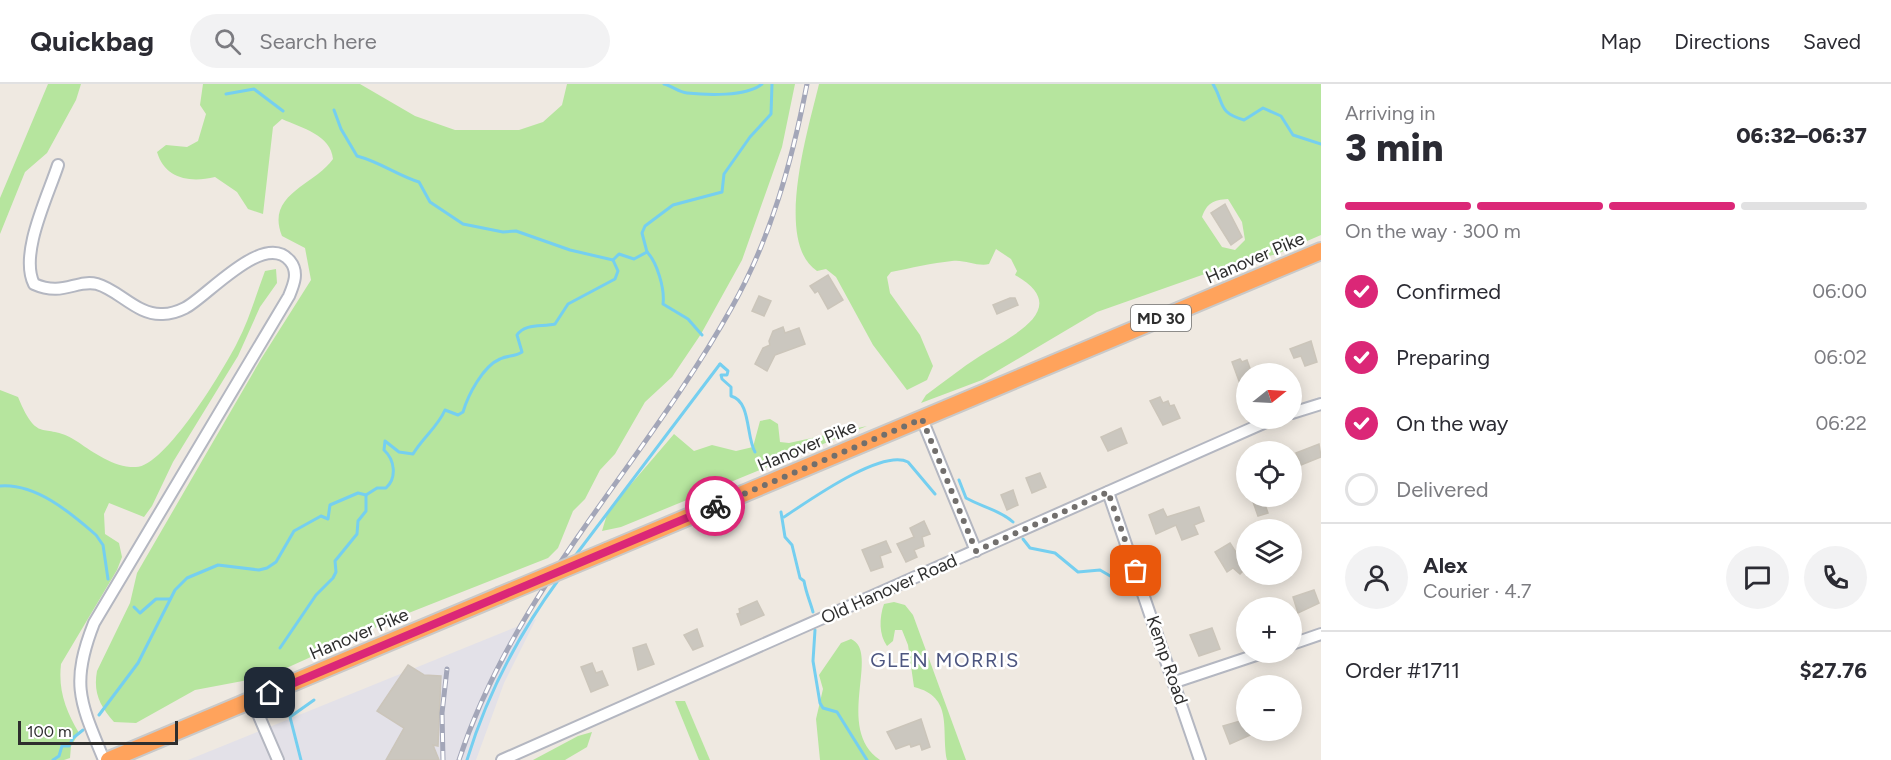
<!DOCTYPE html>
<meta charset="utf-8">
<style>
body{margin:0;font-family:Figtree,sans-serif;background:#f2f2f3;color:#2b2b33;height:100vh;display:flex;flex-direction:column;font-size:22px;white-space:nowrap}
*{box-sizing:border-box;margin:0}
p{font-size:20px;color:#7c7c81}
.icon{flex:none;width:33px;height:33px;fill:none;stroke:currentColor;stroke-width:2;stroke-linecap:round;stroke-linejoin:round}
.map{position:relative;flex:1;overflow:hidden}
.sheet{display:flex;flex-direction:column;background:#fff;width:570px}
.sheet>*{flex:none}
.needle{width:39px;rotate:72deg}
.tools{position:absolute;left:1236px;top:279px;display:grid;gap:12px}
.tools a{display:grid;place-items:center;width:66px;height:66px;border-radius:50%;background:#fff;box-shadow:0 3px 15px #0003;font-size:30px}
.scale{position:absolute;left:18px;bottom:15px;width:160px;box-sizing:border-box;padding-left:6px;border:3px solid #2e2e2e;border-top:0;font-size:16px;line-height:21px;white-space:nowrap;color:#2e2e2e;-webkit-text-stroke:4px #fff;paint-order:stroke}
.pin{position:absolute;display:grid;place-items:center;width:51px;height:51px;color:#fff;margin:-26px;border-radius:12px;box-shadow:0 3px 9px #0006}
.courier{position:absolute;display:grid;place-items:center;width:60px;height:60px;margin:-30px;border:4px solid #db2777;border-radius:50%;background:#fff;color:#222;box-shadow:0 2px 8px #0007}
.headline em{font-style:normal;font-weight:800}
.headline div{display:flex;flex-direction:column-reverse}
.headline{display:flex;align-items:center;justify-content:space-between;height:102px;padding:0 24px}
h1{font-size:39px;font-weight:800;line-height:45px}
.bar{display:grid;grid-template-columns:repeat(4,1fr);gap:9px 6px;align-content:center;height:72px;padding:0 24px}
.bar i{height:8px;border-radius:4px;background:#e1e1e2}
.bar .active{background:#db2777}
.bar p{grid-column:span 4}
.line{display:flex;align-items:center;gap:15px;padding:0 24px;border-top:2px solid #e1e1e2}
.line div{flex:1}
.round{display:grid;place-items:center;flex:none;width:63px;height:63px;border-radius:32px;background:#f2f2f3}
ol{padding:0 24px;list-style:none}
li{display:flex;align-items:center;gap:18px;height:66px}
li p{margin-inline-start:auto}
li .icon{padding:6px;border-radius:50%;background:#db2777;color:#fff;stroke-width:4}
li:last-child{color:#7c7c81}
li i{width:33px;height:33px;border:3px solid #e1e1e2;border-radius:50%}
header{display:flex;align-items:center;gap:36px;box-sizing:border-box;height:84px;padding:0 30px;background:#fff;border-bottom:2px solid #e1e1e2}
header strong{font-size:28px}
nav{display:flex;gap:33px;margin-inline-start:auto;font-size:21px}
.search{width:420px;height:54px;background:#f2f2f3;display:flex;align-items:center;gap:15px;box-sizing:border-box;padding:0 21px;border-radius:33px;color:#7c7c81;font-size:22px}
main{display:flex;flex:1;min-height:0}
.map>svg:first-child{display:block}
.industrial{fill:#e3e1e8}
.green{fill:#b6e59e;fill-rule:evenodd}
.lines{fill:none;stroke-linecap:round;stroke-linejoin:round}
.stream{stroke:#75cff0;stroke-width:3}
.building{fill:#cbc7bf;stroke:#cbc5ba;stroke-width:1.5}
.minor-casing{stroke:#b4b7c1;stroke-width:14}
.highway-casing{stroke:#c9c9c9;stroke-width:20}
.minor{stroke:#fff;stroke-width:10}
.highway{stroke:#ffa35c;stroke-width:16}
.rail-casing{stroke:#a3a6b8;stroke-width:5}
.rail{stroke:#fff;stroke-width:3;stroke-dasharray:9;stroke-linecap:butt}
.highway-bridge-casing{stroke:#c9c9c9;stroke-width:20;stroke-linecap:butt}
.highway-bridge{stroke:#ffa35c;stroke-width:16}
.done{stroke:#726f6d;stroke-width:6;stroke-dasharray:0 10.8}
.route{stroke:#db2777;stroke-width:8}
.labels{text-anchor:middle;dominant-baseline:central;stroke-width:5;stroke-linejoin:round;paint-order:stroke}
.shield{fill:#fff;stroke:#6d6d6d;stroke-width:1.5}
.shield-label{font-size:16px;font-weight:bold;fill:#2e2e2e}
.street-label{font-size:18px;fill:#2e2e2e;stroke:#fff}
.neighbourhood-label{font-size:20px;letter-spacing:1.5px;fill:#4d5680;stroke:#fff}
</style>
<header>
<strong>Quickbag</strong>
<div class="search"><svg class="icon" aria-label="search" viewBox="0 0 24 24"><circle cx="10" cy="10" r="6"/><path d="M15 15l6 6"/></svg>Search here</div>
<nav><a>Map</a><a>Directions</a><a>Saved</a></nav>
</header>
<main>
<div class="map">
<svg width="1321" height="676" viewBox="0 0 1321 676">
<rect width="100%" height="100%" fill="#efe9e1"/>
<path class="industrial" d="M536 535 504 599 476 676H188Z"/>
<g class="green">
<path d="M48 0H81L76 16 47 69 25 88 0 150V114Z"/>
<path d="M203 0H360L415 32 455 46H519L543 38 562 21 567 0H795L782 63 742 176 701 250 672 293 645 318 615 370 600 386 585 415 573 427 558 464 548 474 401 532 269 592 195 606 136 639 114 638C100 622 93 609 97 587L130 519 137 489 261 275 311 196 305 164 282 152C265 110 315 101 333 75 331 51 302 44 282 35L273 43 263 130 248 125 237 108 215 93C190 99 165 95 157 68L166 61 187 63 198 57 206 30 200 21Z"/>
<path d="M819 0H1321V151L1277 170 1219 185 1097 228 982 296 921 319 926 311C944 298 961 284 980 272 1009 253 1075 225 1015 191L1017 187 1011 175 996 165 989 180C978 183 964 175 952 177 932 179 911 184 891 188L887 193 890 209 920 251 933 282 927 296 907 306 873 261 836 193 826 185 817 187C773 158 809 43 819 0ZM1228 115 1242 138 1245 156 1235 166 1222 163 1202 133C1207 119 1213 116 1228 115Z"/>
<path d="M276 185 277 199 260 223 238 272 173 378 152 422 144 433 109 419 104 430 105 450 119 459 122 473 117 486 61 580C58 607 66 627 79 649L71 662 70 674 64 676H0V306L18 313C39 364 44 335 78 358 94 369 115 384 136 383 165 383 224 285 237 259 249 236 256 211 265 187Z"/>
<path d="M770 335 778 340 780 358 789 359 867 342 621 443 602 447 608 427 674 350 694 367 712 361 736 367 753 363 760 337Z"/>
<path d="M894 518 905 521 913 531 966 676H947C941 645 954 613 914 603L908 561 902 546H895L893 557 887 562C879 551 879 534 884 520Z"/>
<path d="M851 555C881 568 834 644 880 676H820L816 635 823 605 819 591 841 559Z"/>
<path d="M675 617H685L710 676H699Z"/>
<path d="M592 648 587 663 565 676H533L578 652Z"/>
</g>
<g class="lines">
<g class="stream">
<path d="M664 0C672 2 679 8 687 9 706 11 746 13 762 0"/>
<path d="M1213 0C1225 20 1217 28 1244 36L1263 24 1281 32 1293 51 1321 60"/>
<path d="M226 10 254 5 283 27"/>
<path d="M334 26 341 45 357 72C380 78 397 91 419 98L430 118 463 140 503 148 516 147 570 166 613 176"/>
<path d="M647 168 642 149 645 142 673 121 722 108 724 90 750 53 771 30 772 0"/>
<path d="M647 168C657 178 665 205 663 220L688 235 702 251"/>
<path d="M613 176 619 170 634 175 647 168"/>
<path d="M720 280 728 287 727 291H721L722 295 731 303V312C751 317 746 353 755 368"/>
<path d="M959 396 966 414C982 423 1000 426 1013 438"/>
<path d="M0 402C35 399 70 428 96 451L103 461 108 495"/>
<path d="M781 428 785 453 792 461 800 494 804 497C806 509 810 517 813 528"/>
<path d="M784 433C807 418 882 364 908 378L935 410"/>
<path d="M1023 455 1030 464 1055 469 1078 488 1100 486 1129 503"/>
<path d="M575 472 720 280"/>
<path d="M134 523 140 529 156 515H170"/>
<path d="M815 546 813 577 820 619 823 624 837 628 867 676"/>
<path d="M280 564 316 511 333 494 336 488 335 477 357 450 358 437 366 427V411"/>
<path d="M99 631 138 579 175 506 187 494 218 481 259 486 267 484 276 478 294 447 321 432 328 435 330 421 358 409 366 411 377 404H386C397 394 395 376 384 366L385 357 399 368 413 370C423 353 437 344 445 326L458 331 463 328C468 311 483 282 500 275 508 271 515 273 522 268L517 251C525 239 542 243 555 240L568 220 615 195 618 187 613 176"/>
<path d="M53 676 59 672 62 662H69L73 654 83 646"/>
<path d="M301 676 290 633 314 616"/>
<path d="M467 676C487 610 518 551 559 495"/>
</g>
</g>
<g class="building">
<path d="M1225 120 1242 153 1231 161 1211 129Z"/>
<path d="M828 191 843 216 828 225 818 207 815 209 810 202Z"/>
<path d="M759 212 771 217 764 232 752 227Z"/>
<path d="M1010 214H1015L1018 221 997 230 993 221Z"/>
<path d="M783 243 785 249 799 244 805 260 775 271 767 287 755 280 763 264 770 261 769 257 773 247Z"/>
<path d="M1311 257 1317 278 1305 282 1301 272 1294 274 1290 265Z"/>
<path d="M1240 275 1242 278 1247 276 1252 290H1246V316L1232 278Z"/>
<path d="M1160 313 1163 319 1168 317 1170 322 1174 321 1180 334 1163 341 1150 317Z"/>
<path d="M1121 344 1127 359 1108 367 1101 353Z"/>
<path d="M1319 360 1321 373 1301 381 1296 369Z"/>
<path d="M1040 389 1046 403 1032 409 1026 394Z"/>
<path d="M1013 406 1018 421 1007 426 1001 411Z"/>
<path d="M1262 412 1268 429 1258 432 1252 415Z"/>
<path d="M1199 423 1204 437 1194 441 1198 450 1182 456 1176 441 1156 450 1149 431 1163 425 1167 433Z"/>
<path d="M924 437 930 450 922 453 924 462 914 466 917 473 906 478 897 460 914 453 910 444Z"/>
<path d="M886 457 891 468 880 472 883 483 871 487 862 466Z"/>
<path d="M1230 459 1246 484 1240 490 1233 484 1227 488 1215 468Z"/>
<path d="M1314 506 1319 519 1298 529 1293 513Z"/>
<path d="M757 517 764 531 741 541 737 530 740 529 739 525Z"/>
<path d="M1212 544 1220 565 1199 572 1190 551Z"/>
<path d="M697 545 703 562 693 566 684 551Z"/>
<path d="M646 560 654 580 638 586 633 564Z"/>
<path d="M592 579 596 589 602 587 608 601 591 608 581 583Z"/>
<path d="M408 581 424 591 441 592 438 662 433 661 439 676H386L404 644 377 627Z"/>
<path d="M921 635 930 663 922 666 920 660 911 663 910 660 896 665 887 648Z"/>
<path d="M1244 636 1250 651 1230 660 1223 642Z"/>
</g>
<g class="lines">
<g class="minor-casing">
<g id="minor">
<path d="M58 81C48 112 19 170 34 200 63 213 76 195 97 200 119 206 138 232 163 230 170 230 179 227 185 224 207 213 264 146 290 177 299 188 294 200 289 212L94 539C70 600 80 618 104 676"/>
<path d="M1292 329 1321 320"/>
<path d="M922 335 976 467"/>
<path d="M1108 408 1200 676"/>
<path d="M1292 560 1321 550"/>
<path d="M1175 598 1265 568"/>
<path d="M252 616 278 676"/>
<path d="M502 676 1275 334"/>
</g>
</g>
<g class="highway-casing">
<g id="highway">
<path d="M607 467 1321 167"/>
<path d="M109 676 499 512"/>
</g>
</g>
<use href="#minor" class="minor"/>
<use href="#highway" class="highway"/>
<g class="rail-casing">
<g id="rail">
<path d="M443 676 442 629 447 585"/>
<path d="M459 676C515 505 646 378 732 223 771 154 792 77 807 0"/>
</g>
</g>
<use href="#rail" class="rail"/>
<g class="highway-bridge-casing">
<path id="highway-bridge" d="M499 512 607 467"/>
</g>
<use href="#highway-bridge" class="highway-bridge"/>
</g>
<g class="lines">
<path class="done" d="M715 422 922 335 976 467 1108 408 1136 487"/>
<path class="route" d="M270 609 715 422"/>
</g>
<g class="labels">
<rect class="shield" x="1131" y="221" width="60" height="26" rx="4.5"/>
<g class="shield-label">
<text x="1161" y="234">MD 30</text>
</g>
<g class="street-label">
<text transform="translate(1255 174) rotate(-23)">Hanover Pike</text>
<text transform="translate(807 362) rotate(-23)">Hanover Pike</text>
<text transform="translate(889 505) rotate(-24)">Old Hanover Road</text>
<text transform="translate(359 550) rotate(-23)">Hanover Pike</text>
<text transform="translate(1167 576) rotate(71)">Kemp Road</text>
</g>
<g class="neighbourhood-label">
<text x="945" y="576">GLEN MORRIS</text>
</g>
</g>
</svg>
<div class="tools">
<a><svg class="needle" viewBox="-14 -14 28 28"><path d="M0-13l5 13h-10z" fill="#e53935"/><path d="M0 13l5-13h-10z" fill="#7c7c81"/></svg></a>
<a><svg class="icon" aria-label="locate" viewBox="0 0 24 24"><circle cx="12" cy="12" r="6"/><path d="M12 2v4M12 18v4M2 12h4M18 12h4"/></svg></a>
<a><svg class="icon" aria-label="layers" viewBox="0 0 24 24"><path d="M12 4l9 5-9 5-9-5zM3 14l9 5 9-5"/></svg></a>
<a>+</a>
<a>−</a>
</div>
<div class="scale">100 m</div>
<div class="pin" style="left:1136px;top:487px;background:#ea580c"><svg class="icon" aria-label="bag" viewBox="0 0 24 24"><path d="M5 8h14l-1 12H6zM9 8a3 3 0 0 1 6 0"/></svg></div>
<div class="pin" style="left:270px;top:609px;background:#1f2937"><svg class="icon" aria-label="home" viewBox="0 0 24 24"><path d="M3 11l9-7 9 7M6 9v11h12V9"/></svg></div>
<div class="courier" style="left:715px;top:422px"><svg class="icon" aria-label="bike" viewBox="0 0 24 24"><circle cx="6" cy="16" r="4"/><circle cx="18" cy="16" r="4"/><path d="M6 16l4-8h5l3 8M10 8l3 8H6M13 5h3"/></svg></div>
</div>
<section class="sheet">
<div class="headline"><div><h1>3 min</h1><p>Arriving in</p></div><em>06:32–06:37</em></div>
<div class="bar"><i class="active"></i><i class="active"></i><i class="active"></i><i></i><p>On the way · 300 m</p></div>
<ol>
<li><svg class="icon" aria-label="check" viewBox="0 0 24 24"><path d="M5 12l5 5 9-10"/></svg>Confirmed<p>06:00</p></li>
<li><svg class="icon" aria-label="check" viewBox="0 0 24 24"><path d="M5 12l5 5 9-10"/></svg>Preparing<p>06:02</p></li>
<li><svg class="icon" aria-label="check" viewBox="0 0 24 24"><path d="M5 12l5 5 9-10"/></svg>On the way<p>06:22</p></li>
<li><i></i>Delivered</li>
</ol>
<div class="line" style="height:108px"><a class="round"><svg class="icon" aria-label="person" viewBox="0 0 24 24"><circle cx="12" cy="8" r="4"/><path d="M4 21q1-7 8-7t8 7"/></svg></a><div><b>Alex</b><p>Courier · 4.7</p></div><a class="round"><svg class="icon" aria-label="chat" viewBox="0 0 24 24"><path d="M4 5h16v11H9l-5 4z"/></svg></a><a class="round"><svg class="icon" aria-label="phone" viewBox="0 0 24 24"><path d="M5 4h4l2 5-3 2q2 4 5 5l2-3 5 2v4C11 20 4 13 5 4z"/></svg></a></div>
<div class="line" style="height:78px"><div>Order #1711</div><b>$27.76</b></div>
</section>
</main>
